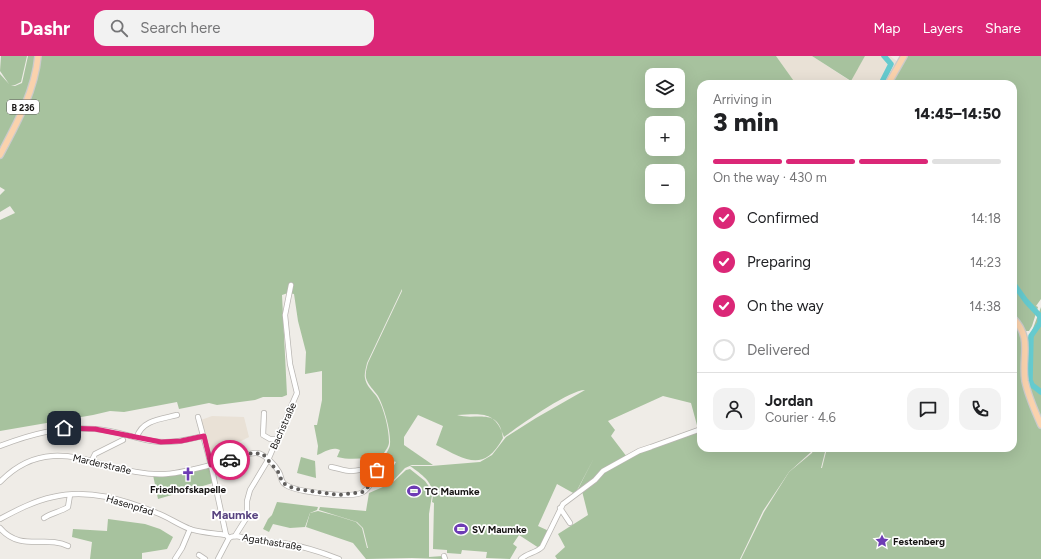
<!DOCTYPE html>
<meta charset="utf-8">
<style>
body{margin:0;font-family:Figtree,sans-serif;background:#f2f2f2;color:#202124;height:100vh;display:flex;flex-direction:column;font-size:15px;white-space:nowrap}
*{box-sizing:border-box;margin:0}
p{font-size:13px;color:#757577}
.icon{flex:none;width:22px;height:22px;fill:none;stroke:currentColor;stroke-width:2;stroke-linecap:round;stroke-linejoin:round}
.map{position:relative;flex:1;overflow:hidden}
.panel{position:absolute;left:697px;top:24px;width:320px;height:372px;display:flex;flex-direction:column;background:#fff;border-radius:12px;box-shadow:0 4px 16px #0002}
.panel>*{flex:none}
.buttons{position:absolute;left:645px;top:12px;display:grid;gap:8px}
.buttons a{display:grid;place-items:center;width:40px;height:40px;border-radius:8px;background:#fff;box-shadow:0 4px 16px #0002;font-size:20px}
.pin{position:absolute;display:grid;place-items:center;width:34px;height:34px;color:#fff;margin:-17px;border-radius:8px;box-shadow:0 2px 6px #0006}
.courier{position:absolute;display:grid;place-items:center;width:40px;height:40px;margin:-20px;border:3px solid #db2777;border-radius:50%;background:#fff;color:#222;box-shadow:0 1px 5px #0007}
.overview em{font-style:normal;font-weight:800}
.overview div{display:flex;flex-direction:column-reverse}
.overview{display:flex;align-items:center;justify-content:space-between;height:68px;padding:0 16px}
h1{font-size:26px;font-weight:800;line-height:30px}
.bar{display:grid;grid-template-columns:repeat(4,1fr);gap:6px 4px;align-content:center;height:48px;padding:0 16px}
.bar i{height:5px;border-radius:3px;background:#e0e0e0}
.bar .current{background:#db2777}
.bar p{grid-column:span 4}
.line{display:flex;align-items:center;gap:10px;padding:0 16px;border-top:1px solid #e0e0e0}
.line div{flex:1}
.round{display:grid;place-items:center;flex:none;width:42px;height:42px;border-radius:12px;background:#f2f2f2}
ol{padding:0 16px;list-style:none}
li{display:flex;align-items:center;gap:12px;height:44px}
li p{margin-inline-start:auto}
li .icon{padding:4px;border-radius:50%;background:#db2777;color:#fff;stroke-width:4}
li:last-child{color:#757577}
li i{width:22px;height:22px;border:2px solid #e0e0e0;border-radius:50%}
header{display:flex;align-items:center;gap:24px;box-sizing:border-box;height:56px;padding:0 20px;background:#db2777;color:#fff}
header strong{font-size:19px}
nav{display:flex;gap:22px;margin-inline-start:auto;font-size:14px}
.search{width:280px;height:36px;background:#f2f2f2;display:flex;align-items:center;gap:10px;box-sizing:border-box;padding:0 14px;border-radius:12px;color:#757577;font-size:15px}
.map>svg:first-child{display:block}
.built{fill:#e9e1d6}
.green{fill:#a7c29e;fill-rule:evenodd}
.lines{fill:none;stroke-linecap:round;stroke-linejoin:round}
.river{stroke:#65cace;stroke-width:5.5}
.minor-casing{stroke:#b9b6b2;stroke-width:6}
.major-casing{stroke:#cccbcb;stroke-width:8}
.minor{stroke:#fff;stroke-width:4.5}
.major{stroke:#fad2ad;stroke-width:5.5}
.done{stroke:#615f5d;stroke-width:4;stroke-dasharray:0 7.2}
.route{stroke:#db2777;stroke-width:5}
.labels{text-anchor:middle;dominant-baseline:central;stroke-width:3.5;stroke-linejoin:round;paint-order:stroke}
.shield{fill:#fff;stroke:#5b5a59;stroke-width:1}
.shield-label{font-size:9px;font-weight:bold;fill:#151312}
.street-label{font-size:10px;fill:#151312;stroke:#fff}
.poi-label{font-size:10px;font-weight:bold;fill:#151312;stroke:#fff;text-anchor:start}
.quarter-label{font-size:12px;font-weight:bold;fill:#584380;stroke:#fff}
</style>
<header>
<strong>Dashr</strong>
<div class="search"><svg class="icon" aria-label="search" viewBox="0 0 24 24"><circle cx="10" cy="10" r="6"/><path d="M15 15l6 6"/></svg>Search here</div>
<nav><a>Map</a><a>Layers</a><a>Share</a></nav>
</header>
<div class="map">
<svg width="1041" height="503" viewBox="0 0 1041 503">
<rect width="100%" height="100%" fill="#efece7"/>
<g class="built">
<path d="M776 0H812L850 25 865 0H890L898 6 886 28H796Z"/>
<path d="M212 360 244 361 249 381 224 394 210 399 201 364Z"/>
</g>
<g class="green">
<path d="M1 0H27L21 26 15 29H11L15 30 22 27 28 0H776L796 28H701V372L698 373 691 347 663 340 608 365 615 374 611 380 627 401 577 435 594 402 575 438 557 428 538 470 549 475 539 492 519 479 513 488 517 491 510 503 486 502 487 496 462 494 461 498 447 497V494L433 493 434 447 432 446C436 428 424 420 410 410H431L480 406 492 399 506 381 536 362 585 334C569 334 519 370 504 381 495 354 481 358 457 359 476 365 499 350 503 382 483 418 465 403 436 389L443 370 418 359 404 381V389L433 409H412L405 412 392 426 381 431 396 406 384 402C386 397 390 392 390 388 391 375 384 351 378 340 374 334 368 329 366 322 365 317 367 311 368 307L402 235V233L367 307C366 312 364 318 365 322 366 330 373 335 377 341 384 352 389 373 389 386 389 390 386 394 384 397 368 402 354 405 337 401L340 394C332 390 325 396 317 399L318 390 314 369H317L322 344V315L305 318 306 296 298 265 294 238 288 237 282 239 287 339 282 341H263L255 344 217 349 209 347 179 353 177 346 124 356 110 355 93 359 0 375V164L15 157 10 150 0 156V139L5 134 0 131V18L9 28 0 15ZM652 19H678V45H652ZM652 67H678V93H652ZM652 115H678V141H652Z"/>
<path d="M812 0H865L851 25Z"/>
<path d="M907 0H1041V243L1036 250 1038 251 1032 270 1029 275H1025L1020 266 1013 259V28H891Z"/>
<path d="M1041 251V365L1028 330 1026 312 1027 284 1032 275Z"/>
<path d="M1013 265 1022 278 1030 347 1041 373V503H741L764 456 789 416 812 397 814 392H826L821 412H822L827 392H1013Z"/>
<path d="M701 373V392H813L811 396 789 416 763 455 740 503H557L555 500 565 491 558 478 588 459 582 435 603 416 629 401Z"/>
<path d="M301 401 315 405 316 422 297 417Z"/>
<path d="M209 411 213 427 158 443 153 419Z"/>
<path d="M410 413 425 425 430 432 432 439 429 458V501L443 500V503L412 502 366 503 353 487 306 471 310 457 318 455 337 460 356 466 362 472 367 492H368L363 472 357 466 319 454 320 451 366 455 369 437 392 427 406 414Z"/>
<path d="M277 446 318 451 317 454 310 457 305 471 290 472 273 468 269 476 263 473 268 463 272 459Z"/>
<path d="M108 463 145 468 160 473 173 481 167 493 142 497V503H90L92 486 72 481 73 473 107 475Z"/>
</g>
<g class="lines">
<g class="river">
<path d="M881 28 891 8 884 0"/>
<path d="M1013 227 1026 245 1040 260V267L1031 280 1030 324 1032 329 1041 336"/>
</g>
<g class="minor-casing">
<g id="minor">
<path d="M264 357 263 379 270 383H278"/>
<path d="M198 361 211 409 226 479"/>
<path d="M137 381C142 364 162 363 177 359"/>
<path d="M0 390C31 378 61 370 95 373 115 374 133 382 152 385 170 388 186 384 203 380"/>
<path d="M92 404 95 398 123 384"/>
<path d="M331 411C338 412 344 415 351 415 362 415 366 410 377 414"/>
<path d="M0 426C54 370 107 422 166 418 189 416 212 408 234 403 242 401 249 396 257 397 265 398 275 409 279 416 282 421 280 426 286 429 297 436 352 443 363 436 371 432 379 411 383 403"/>
<path d="M560 452 570 467"/>
<path d="M44 462C51 457 60 456 68 451L70 439"/>
<path d="M0 463C17 454 34 445 53 441 88 432 125 444 157 457 168 461 179 469 190 473 201 477 214 477 226 479L229 482"/>
<path d="M0 472C20 496 47 479 68 490"/>
<path d="M235 480 247 461V445L250 434 268 404 297 337 290 308 285 259 291 229"/>
<path d="M229 482C237 477 246 484 255 485 264 487 273 486 283 487 302 490 321 496 339 503"/>
<path d="M199 499 205 503"/>
<path d="M444 500 445 503"/>
<path d="M175 503 182 492 190 473"/>
<path d="M218 503 229 482"/>
<path d="M521 503C527 497 536 497 542 491L563 448 595 424 603 415 639 395 651 391 701 373"/>
</g>
</g>
<g class="major-casing">
<g id="major">
<path d="M888 28 904 0"/>
<path d="M0 99C16 69 35 35 38 0"/>
<path d="M1013 262C1033 282 1021 301 1025 325 1028 340 1035 355 1041 369"/>
</g>
</g>
<use href="#minor" class="minor"/>
<use href="#major" class="major"/>
</g>
<g class="lines">
<path class="done" d="M230 404 252 397 263 398 279 417 282 426 286 429 296 433 339 439 363 436 369 430 377 414"/>
<path class="route" d="M64 372 95 373 161 386 181 385 204 380 211 409 230 404"/>
</g>
<defs>
<g id="church-bare" transform="scale(1.08)"><path d="M-1.2-6h2.4v3.5h3.3v2.4h-3.3V6h-2.4V-.1h-3.3v-2.4h3.3Z" fill="#6d3cb4" stroke="#fff" stroke-width="2.5" paint-order="stroke"/></g>
<g id="stadium-bare" transform="scale(1.08)"><path d="M0-5a6.5 5 0 1 0 0 10a6.5 5 0 1 0 0-10ZM-3.5-1.8h7v3.6h-7Z" fill="#6d3cb4" stroke="#fff" stroke-width="2.5" paint-order="stroke"/></g>
<g id="sight-bare" transform="scale(1.08)"><path d="M0-6L1.8-2.2L6-1.7L2.9 1.2L3.7 5.4L0 3.3L-3.7 5.4L-2.9 1.2L-6-1.7L-1.8-2.2Z" fill="#6d3cb4" stroke="#fff" stroke-width="2.5" paint-order="stroke"/></g>
</defs>
<g fill-rule="evenodd">
<use href="#church-bare" x="188" y="418"/>
<use href="#stadium-bare" x="414" y="435"/>
<use href="#stadium-bare" x="461" y="473"/>
<use href="#sight-bare" x="882" y="485"/>
</g>
<g class="labels">
<rect class="shield" x="7" y="44" width="32" height="14" rx="3"/>
<g class="shield-label">
<text x="23" y="51">B 236</text>
</g>
<g class="street-label">
<text transform="translate(283 370) rotate(-66)">Bachstraße</text>
<text transform="translate(102 408) rotate(13)">Marderstraße</text>
<text transform="translate(130 449) rotate(17)">Hasenpfad</text>
<text transform="translate(272 486) rotate(10)">Agathastraße</text>
</g>
<g class="poi-label">
<text x="188" y="433" text-anchor="middle">Friedhofskapelle</text>
<text x="425" y="435">TC Maumke</text>
<text x="472" y="473">SV Maumke</text>
<text x="893" y="485">Festenberg</text>
</g>
<g class="quarter-label">
<text x="235" y="459">Maumke</text>
</g>
</g>
</svg>
<div class="buttons">
<a><svg class="icon" aria-label="layers" viewBox="0 0 24 24"><path d="M12 4l9 5-9 5-9-5zM3 14l9 5 9-5"/></svg></a>
<a>+</a>
<a>−</a>
</div>
<div class="pin" style="left:377px;top:414px;background:#ea580c"><svg class="icon" aria-label="bag" viewBox="0 0 24 24"><path d="M5 8h14l-1 12H6zM9 8a3 3 0 0 1 6 0"/></svg></div>
<div class="pin" style="left:64px;top:372px;background:#1f2937"><svg class="icon" aria-label="home" viewBox="0 0 24 24"><path d="M3 11l9-7 9 7M6 9v11h12V9"/></svg></div>
<div class="courier" style="left:230px;top:404px"><svg class="icon" aria-label="car" viewBox="0 0 24 24"><path d="M5 17H2v-5l4-1 3-4h7l3 4 3 1v5h-3M9 17h6M6 11h13"/><circle cx="7" cy="17" r="2"/><circle cx="17" cy="17" r="2"/></svg></div>
<section class="panel">
<div class="overview"><div><h1>3 min</h1><p>Arriving in</p></div><em>14:45–14:50</em></div>
<div class="bar"><i class="current"></i><i class="current"></i><i class="current"></i><i></i><p>On the way · 430 m</p></div>
<ol>
<li><svg class="icon" aria-label="check" viewBox="0 0 24 24"><path d="M5 12l5 5 9-10"/></svg>Confirmed<p>14:18</p></li>
<li><svg class="icon" aria-label="check" viewBox="0 0 24 24"><path d="M5 12l5 5 9-10"/></svg>Preparing<p>14:23</p></li>
<li><svg class="icon" aria-label="check" viewBox="0 0 24 24"><path d="M5 12l5 5 9-10"/></svg>On the way<p>14:38</p></li>
<li><i></i>Delivered</li>
</ol>
<div class="line" style="height:72px"><a class="round"><svg class="icon" aria-label="person" viewBox="0 0 24 24"><circle cx="12" cy="8" r="4"/><path d="M4 21q1-7 8-7t8 7"/></svg></a><div><b>Jordan</b><p>Courier · 4.6</p></div><a class="round"><svg class="icon" aria-label="chat" viewBox="0 0 24 24"><path d="M4 5h16v11H9l-5 4z"/></svg></a><a class="round"><svg class="icon" aria-label="phone" viewBox="0 0 24 24"><path d="M5 4h4l2 5-3 2q2 4 5 5l2-3 5 2v4C11 20 4 13 5 4z"/></svg></a></div>
</section>
</div>
